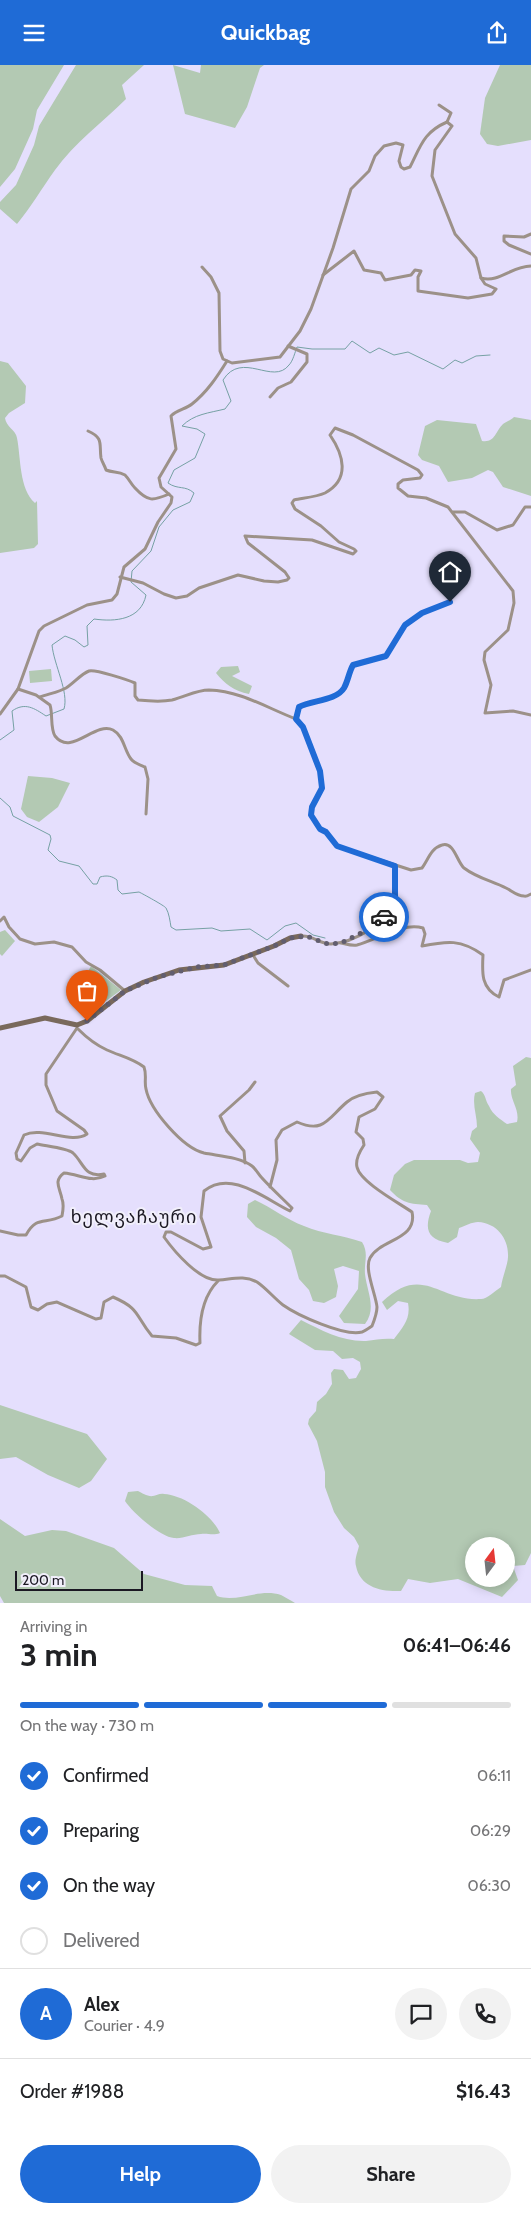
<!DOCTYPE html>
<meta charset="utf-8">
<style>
body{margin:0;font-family:Cabin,"Noto Sans Georgian",sans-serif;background:#f2f2f2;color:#202124;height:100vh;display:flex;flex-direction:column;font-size:19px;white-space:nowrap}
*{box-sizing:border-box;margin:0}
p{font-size:16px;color:#757577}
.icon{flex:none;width:28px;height:28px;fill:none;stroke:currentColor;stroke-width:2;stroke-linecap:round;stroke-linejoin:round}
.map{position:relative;height:1538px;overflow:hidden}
.sheet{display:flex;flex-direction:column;background:#fff;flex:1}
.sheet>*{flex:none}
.needle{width:32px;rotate:15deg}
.controls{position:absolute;left:465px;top:1472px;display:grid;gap:10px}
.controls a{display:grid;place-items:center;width:50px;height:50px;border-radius:50%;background:#fff;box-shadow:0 2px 12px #0003;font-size:25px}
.scale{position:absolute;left:15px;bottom:12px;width:128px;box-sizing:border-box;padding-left:5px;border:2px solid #1b1823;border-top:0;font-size:14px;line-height:18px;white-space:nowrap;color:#1b1823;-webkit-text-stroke:4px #f1effb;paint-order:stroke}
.pin{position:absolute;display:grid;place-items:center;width:42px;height:42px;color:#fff;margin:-51px -21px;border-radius:50% 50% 50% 0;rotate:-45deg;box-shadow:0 0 5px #0007}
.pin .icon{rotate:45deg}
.courier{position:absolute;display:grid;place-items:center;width:50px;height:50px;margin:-25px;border:4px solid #1f6bd6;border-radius:50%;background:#fff;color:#222;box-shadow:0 1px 6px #0007}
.headline em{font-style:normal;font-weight:700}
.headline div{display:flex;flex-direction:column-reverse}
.headline{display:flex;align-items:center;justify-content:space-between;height:85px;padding:0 20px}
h1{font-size:32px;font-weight:700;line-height:38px}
.bar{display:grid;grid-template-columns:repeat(4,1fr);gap:8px 5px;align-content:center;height:60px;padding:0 20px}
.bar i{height:6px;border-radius:4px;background:#e0e0e0}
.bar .active{background:#1f6bd6}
.bar p{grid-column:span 4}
.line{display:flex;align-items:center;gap:12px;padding:0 20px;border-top:1px solid #e0e0e0}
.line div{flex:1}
.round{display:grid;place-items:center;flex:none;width:52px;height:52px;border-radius:26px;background:#f2f2f2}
ol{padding:0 20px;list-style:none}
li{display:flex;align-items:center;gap:15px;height:55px}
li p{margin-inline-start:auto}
li .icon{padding:5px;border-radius:50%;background:#1f6bd6;color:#fff;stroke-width:4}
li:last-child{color:#757577}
li i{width:28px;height:28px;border:2px solid #e0e0e0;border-radius:50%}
.cta{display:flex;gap:10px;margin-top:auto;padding:10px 20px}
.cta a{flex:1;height:58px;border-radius:30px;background:#1f6bd6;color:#fff;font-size:20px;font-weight:700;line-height:58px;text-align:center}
.cta a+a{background:#f2f2f2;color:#202124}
header{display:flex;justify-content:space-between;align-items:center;height:65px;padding:0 20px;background:#1f6bd6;color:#fff;font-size:22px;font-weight:700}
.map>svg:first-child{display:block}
.green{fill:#b3c9b3;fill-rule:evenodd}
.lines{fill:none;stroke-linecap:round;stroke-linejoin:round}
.stream{stroke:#76a1a4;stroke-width:1}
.street{stroke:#9c9188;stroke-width:3}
.secondary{stroke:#79695c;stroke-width:5}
.done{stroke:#625e6f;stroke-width:5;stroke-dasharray:0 9}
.route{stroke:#1f6bd6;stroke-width:6}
.labels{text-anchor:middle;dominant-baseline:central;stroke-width:4;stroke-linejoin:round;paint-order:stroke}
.quarter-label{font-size:18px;letter-spacing:1px;fill:#1b1823;stroke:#f1effb}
</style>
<header><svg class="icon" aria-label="menu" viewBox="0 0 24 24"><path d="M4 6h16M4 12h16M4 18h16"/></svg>Quickbag<svg class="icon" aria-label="share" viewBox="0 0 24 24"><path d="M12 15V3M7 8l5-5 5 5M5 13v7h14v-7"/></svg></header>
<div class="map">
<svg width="531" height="1538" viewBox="0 0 531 1538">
<rect width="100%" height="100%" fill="#e5dffd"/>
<g class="green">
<path d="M0 0H64L37 45 33 64 15 104 0 122Z"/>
<path d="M76 0H144L122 20 126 34C103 57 74 78 55 105 42 123 31 142 17 159L0 144V137L16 120 34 80 39 61Z"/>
<path d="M173 0 200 8 201 0H264L260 3 247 42 235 63 185 49Z"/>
<path d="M500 0H531V75L498 81 487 79 480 69 485 33Z"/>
<path d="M0 296 8 298 26 321 25 338 9 348 5 353C6 362 16 365 17 373 21 393 19 424 35 438L37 436 38 479 34 483 0 488Z"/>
<path d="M514 352 531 355V431L503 422 493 407 488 405 472 413 448 417 439 401 422 395 418 390 425 361 437 355 476 359 482 376C495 378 495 367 503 359 506 357 511 355 514 352Z"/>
<path d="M238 601 240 607 232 611 252 621 249 629C234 626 225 619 216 608L221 602Z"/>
<path d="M51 604 52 616 30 618 29 606Z"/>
<path d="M28 711 52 713 70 718 58 742 39 757 27 752 21 744Z"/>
<path d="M5 865 15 876 2 891 0 889V867Z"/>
<path d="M91 901 121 925 102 939 86 910Z"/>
<path d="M526 992 531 993V1488L525 1500 513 1501 518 1515 502 1532 458 1514 430 1518 408 1514 401 1526C381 1527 360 1522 356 1501 354 1495 358 1486 359 1481L354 1472 344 1463 334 1447 325 1422V1407L317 1376 308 1359 309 1354 316 1346 317 1337 326 1329 332 1319 331 1308 334 1304 343 1305 349 1314 356 1313 361 1304 360 1297 353 1293 342 1294 333 1286 315 1285 289 1269 301 1255C321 1265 343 1277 366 1276 376 1275 383 1273 394 1274 403 1262 411 1254 408 1238L398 1236 387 1245 382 1237C423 1198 439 1237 481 1234 487 1234 495 1226 501 1222 502 1213 508 1199 508 1192 509 1174 497 1158 478 1157 472 1157 465 1161 459 1163L457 1172 448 1178C428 1174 424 1165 431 1146L427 1140C410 1139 402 1138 390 1125L394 1110 405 1099 414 1095H460L468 1098 478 1097 480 1088 470 1074 472 1066 477 1062C477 1050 472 1040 475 1028L481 1026C486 1030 485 1035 489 1041 493 1050 500 1054 507 1059L517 1057C520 1045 510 1035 511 1024L516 1020 513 1001ZM474 1481H506V1514H474Z"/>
<path d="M255 1135C273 1143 285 1154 304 1161 323 1169 343 1170 362 1177 369 1188 364 1197 365 1209 367 1227 377 1243 365 1259L344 1258 339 1251 358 1224 359 1206 343 1201 334 1204 338 1221 336 1232 324 1238 313 1236 309 1225 299 1214 291 1185 276 1173 256 1162 247 1152 248 1139Z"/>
<path d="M0 1340 87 1369 107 1394 91 1416 79 1423 48 1410 16 1392 0 1394Z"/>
<path d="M138 1426C142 1428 148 1432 153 1431 156 1431 160 1428 164 1429 184 1430 212 1450 220 1468 213 1471 208 1468 201 1469 192 1469 183 1474 174 1473 160 1472 132 1447 125 1436L128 1427Z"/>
<path d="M0 1454 25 1471 52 1465 66 1466 114 1483 144 1509 185 1520 212 1521 217 1531C237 1538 259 1523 281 1530 285 1532 290 1535 295 1538H4L0 1531Z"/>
</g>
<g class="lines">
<g class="stream">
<path d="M0 675 14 665 12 646C25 637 34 643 46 651L64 644C69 627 54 600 52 580L65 571 75 575 84 582 88 580 87 561 94 554C115 557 141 555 146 530L131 517 132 506 151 486 159 462 173 445 190 437 194 428C185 420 178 425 168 418L174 405 195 393 205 369 197 364 182 361C194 349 209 348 225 344L231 336 223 315C242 285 273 321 289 300 293 296 295 287 297 282L312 284H345L352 276 370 288 379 283 394 290 408 287 443 304 455 295 462 298 476 291 490 290"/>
<path d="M0 733 10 742 13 751 50 770 51 774 48 785 59 796 79 801 93 819H97L100 812C107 810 112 811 117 815L118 825 122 829 139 827C143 829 165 841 166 843 169 848 170 856 171 862L176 865 212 863 221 866 250 864 267 875 285 861 296 858 313 870 325 873"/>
</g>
<g class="street">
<path d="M439 40 451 48 447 57 452 61 435 85 432 111 455 169 476 193 481 213C500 218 511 201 531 201"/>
<path d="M531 169 524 172 504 171V176L509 180 531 189"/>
<path d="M202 202 211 212 219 228 220 286 223 294 232 298 280 292 300 266 311 244 333 183 351 124 369 106 375 91 384 81 396 78 403 80 399 96 401 102 404 104 410 102C421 80 424 67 447 57"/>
<path d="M323 210 354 186 364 205 381 208 385 215 411 210 415 205 421 206 418 212V226L468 233 492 229 496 224 485 219 481 213"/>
<path d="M270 332 278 323 291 317 307 297V289L288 281"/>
<path d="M88 366C104 373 99 379 101 393 102 397 105 401 106 405 113 408 118 406 125 410 129 414 131 419 135 423 148 437 153 436 169 429"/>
<path d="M453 447H465L497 465 513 460 525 442H531"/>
<path d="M120 512 143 518 164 529 176 533 187 531 199 523 238 510 264 516 278 517 287 515 289 513 285 507 248 478 245 471 312 475 353 489 356 486 354 484 339 477 321 461 295 444 292 438 294 435C303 433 316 432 325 428 351 414 343 389 330 370L335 363 353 370 418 405 422 410 420 413 403 415 398 419V423L408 431 426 433 448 442 513 526 514 538 508 565 485 587 484 595 491 620 485 648 513 646 531 650"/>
<path d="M450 537 422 548 405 560 386 591 353 600C349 607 348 617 344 623 336 636 312 635 299 642L296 654 303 662 320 706 322 723 312 742 311 750 320 764 327 767 337 781 411 805 422 803C428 795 431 783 442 780 454 776 457 797 464 803 477 813 492 816 506 823 512 826 517 831 524 831 526 832 529 830 531 829"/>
<path d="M18 624 36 630 50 640C53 649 50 663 55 671 71 692 95 656 113 665 124 671 124 685 131 694 134 698 140 700 145 702L148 714 146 749"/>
<path d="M40 632C48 629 59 627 66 623 74 618 81 609 89 606 95 604 128 615 135 618V631L138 635C148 636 162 637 172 635 185 632 196 625 209 625 241 626 267 643 296 654"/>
<path d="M0 649 18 624 39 566 44 561 87 540 112 535 117 529 124 502 145 484 158 457 171 438 172 432 161 422 159 413 176 384 171 351C177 345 186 344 192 339 207 327 217 312 227 296"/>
<path d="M0 856 4 852 9 862 20 874 35 879 54 877 72 882 86 897 100 905 125 926"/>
<path d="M302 871C312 870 320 879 331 879 352 878 389 858 395 836 397 826 395 812 395 801"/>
<path d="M341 878C346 879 352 881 357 880 377 875 402 857 423 863L425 869 422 881C447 876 461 874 483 890 482 908 481 923 499 932L504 915 531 905"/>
<path d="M253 890 258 898 288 921"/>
<path d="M78 964C86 972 96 980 107 985 120 991 132 993 144 1002 147 1010 144 1017 146 1024 150 1045 183 1083 204 1088 219 1091 240 1092 252 1101 256 1104 259 1110 262 1113 272 1124 282 1133 292 1143L290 1146C265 1134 231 1104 204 1126L201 1152 211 1182 203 1184 171 1167H166L164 1172C174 1186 200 1217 219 1215 233 1214 244 1210 257 1217 266 1223 274 1233 283 1240 297 1250 345 1272 362 1267 365 1266 369 1263 372 1261 374 1256 377 1248 377 1242 376 1230 364 1204 370 1193 380 1174 418 1175 412 1147 399 1138 360 1117 357 1102 355 1094 360 1086 364 1080L363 1074 356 1067 359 1052 375 1044 383 1032 377 1027C367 1028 354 1031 347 1037 328 1053 324 1069 297 1057L282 1065 276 1075 277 1095 270 1122"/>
<path d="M245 1098 244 1086 227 1066 220 1051 249 1025 255 1017"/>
<path d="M0 1166 18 1170H26C37 1150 45 1160 62 1151 63 1146 64 1139 62 1134 60 1123 53 1116 64 1108 79 1109 91 1118 105 1111L104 1109C84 1113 84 1098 73 1088 67 1083 45 1081 37 1079L30 1083 21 1096 17 1094 16 1088 24 1070C43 1061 71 1080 87 1069L84 1065 57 1046 46 1020V1009L77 963"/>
<path d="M0 1211H5L26 1222 31 1242 38 1245 47 1239 57 1237 96 1254 101 1253 104 1237 113 1232C141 1244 135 1251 152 1271L176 1273 196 1280 200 1278C199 1256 202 1232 218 1216"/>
</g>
<path class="secondary" d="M0 963 45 953 77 960 87 956 125 926 144 917 179 905 224 900 274 881 290 873 301 871"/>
</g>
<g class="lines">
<path class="done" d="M87 956 125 926 158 912 196 902 224 900 274 881 290 873 306 871 328 879 341 878 379 859 384 852"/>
<path class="route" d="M384 852 395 836V801L337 781 326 767 320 764 311 750 312 742 322 723 320 706 303 662 296 654 299 642C312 635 336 636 344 623 348 616 349 607 353 600L386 591 405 560 422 548 450 537"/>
</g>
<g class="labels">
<g class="quarter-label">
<text x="134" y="1152">ხელვაჩაური</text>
</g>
</g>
</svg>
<div class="controls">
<a><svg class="needle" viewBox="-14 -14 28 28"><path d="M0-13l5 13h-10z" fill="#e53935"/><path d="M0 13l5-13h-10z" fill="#757577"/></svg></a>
</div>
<div class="scale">200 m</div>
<div class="pin" style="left:87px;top:956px;background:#ea580c"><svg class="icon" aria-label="bag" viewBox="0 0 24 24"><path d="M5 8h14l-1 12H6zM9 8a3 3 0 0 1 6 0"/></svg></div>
<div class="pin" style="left:450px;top:537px;background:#1f2937"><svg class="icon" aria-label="home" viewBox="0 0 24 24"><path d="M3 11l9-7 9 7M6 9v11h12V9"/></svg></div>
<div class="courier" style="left:384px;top:852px"><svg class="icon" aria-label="car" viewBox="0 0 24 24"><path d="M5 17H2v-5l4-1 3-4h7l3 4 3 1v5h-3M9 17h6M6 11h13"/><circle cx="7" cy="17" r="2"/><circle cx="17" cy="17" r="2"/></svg></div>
</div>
<section class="sheet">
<div class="headline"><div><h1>3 min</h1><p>Arriving in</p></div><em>06:41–06:46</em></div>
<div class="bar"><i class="active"></i><i class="active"></i><i class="active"></i><i></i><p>On the way · 730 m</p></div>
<ol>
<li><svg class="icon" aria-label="check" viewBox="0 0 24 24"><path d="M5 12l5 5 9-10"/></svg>Confirmed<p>06:11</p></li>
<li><svg class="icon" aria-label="check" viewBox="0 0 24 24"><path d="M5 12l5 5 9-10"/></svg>Preparing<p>06:29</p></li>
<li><svg class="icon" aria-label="check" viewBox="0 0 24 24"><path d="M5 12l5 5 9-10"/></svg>On the way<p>06:30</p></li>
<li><i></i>Delivered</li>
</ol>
<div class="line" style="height:90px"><b class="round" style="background:#1f6bd6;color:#fff">A</b><div><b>Alex</b><p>Courier · 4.9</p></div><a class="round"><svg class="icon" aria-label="chat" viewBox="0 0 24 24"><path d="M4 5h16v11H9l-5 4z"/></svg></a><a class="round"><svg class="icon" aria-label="phone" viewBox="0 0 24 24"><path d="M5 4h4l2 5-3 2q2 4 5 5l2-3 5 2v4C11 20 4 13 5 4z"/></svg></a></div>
<div class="line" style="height:65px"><div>Order #1988</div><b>$16.43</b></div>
<div class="cta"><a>Help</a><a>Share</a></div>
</section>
